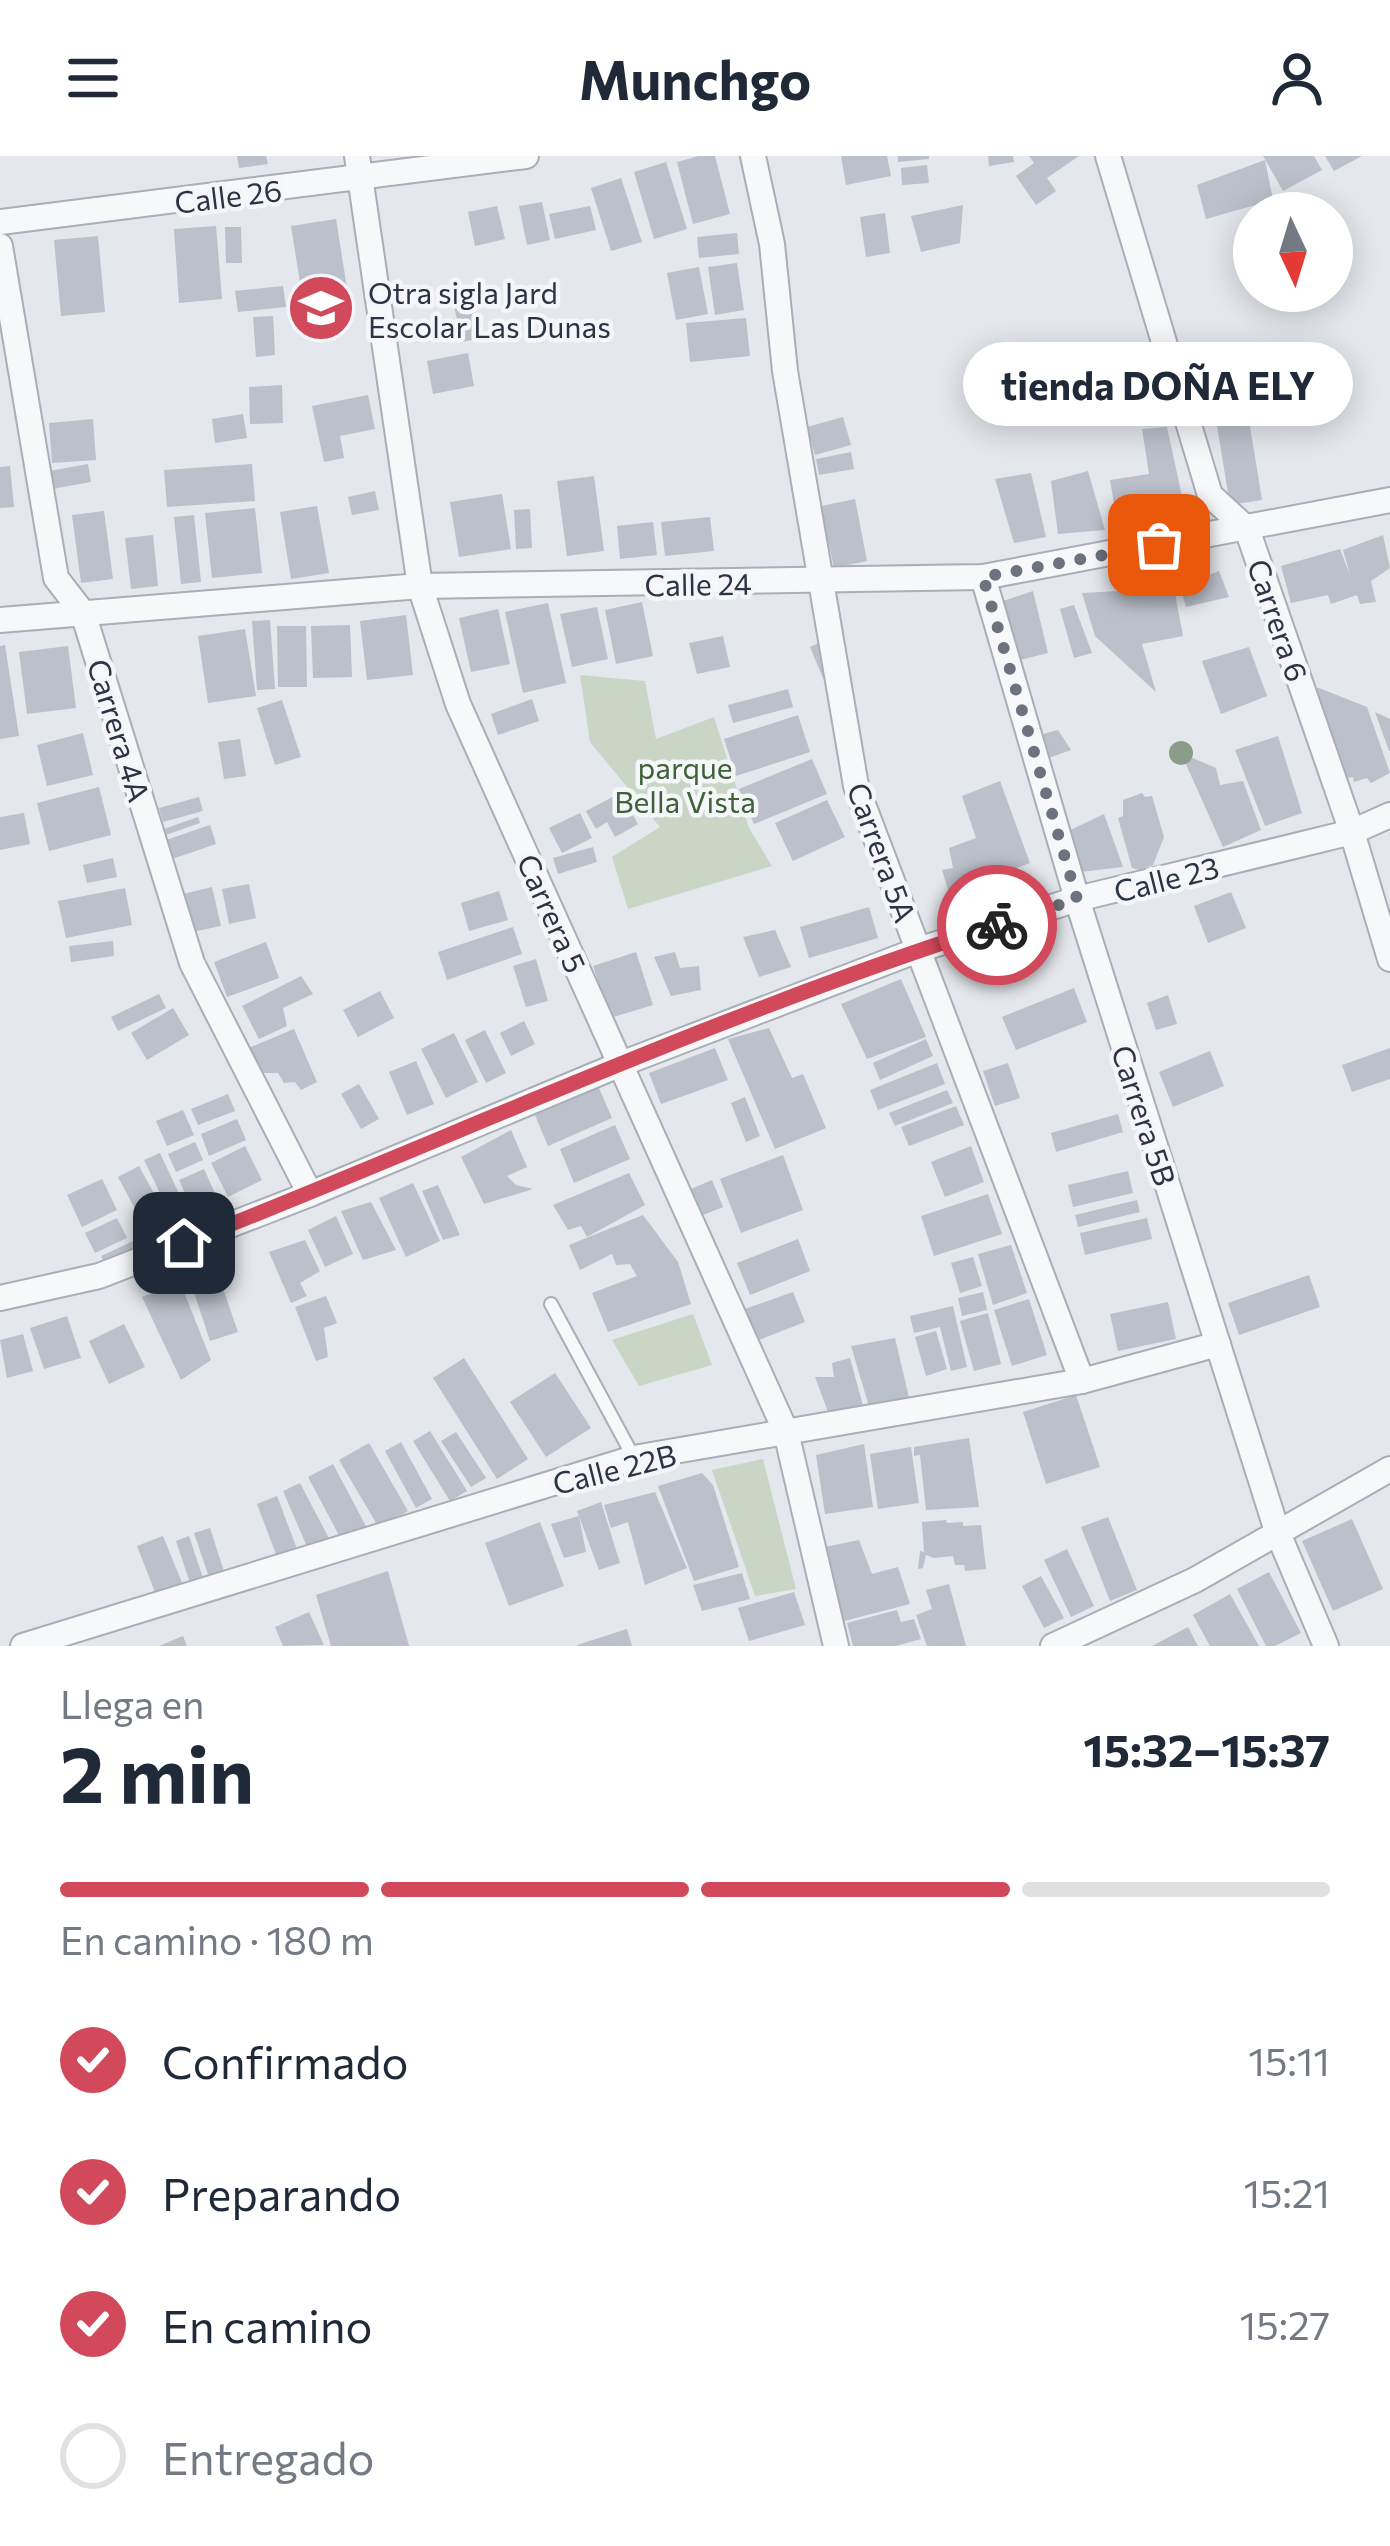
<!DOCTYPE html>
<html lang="es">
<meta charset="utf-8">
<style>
body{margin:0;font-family:Commissioner,sans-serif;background:#f6f6f7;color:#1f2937;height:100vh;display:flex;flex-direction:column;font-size:45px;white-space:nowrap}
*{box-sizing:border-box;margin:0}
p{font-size:39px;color:#747a83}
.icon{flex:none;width:66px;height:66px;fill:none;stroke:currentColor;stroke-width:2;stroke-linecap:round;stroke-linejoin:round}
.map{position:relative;height:1490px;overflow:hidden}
.details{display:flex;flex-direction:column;background:#fff;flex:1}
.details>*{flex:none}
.needle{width:78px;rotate:176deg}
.controls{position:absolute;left:1233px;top:36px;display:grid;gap:24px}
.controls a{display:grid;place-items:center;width:120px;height:120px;border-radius:50%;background:#fff;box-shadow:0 6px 30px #0003;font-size:60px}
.pin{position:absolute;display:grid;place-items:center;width:102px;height:102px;color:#fff;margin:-51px;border-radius:24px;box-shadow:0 6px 18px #0006}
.courier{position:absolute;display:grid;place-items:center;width:120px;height:120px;margin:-60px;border:9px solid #d1495b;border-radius:50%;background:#fff;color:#222;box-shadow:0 3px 15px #0007}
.bubble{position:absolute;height:84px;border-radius:42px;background:#fff;box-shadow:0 6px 30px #0003;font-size:39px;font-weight:700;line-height:84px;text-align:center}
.overview em{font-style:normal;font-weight:700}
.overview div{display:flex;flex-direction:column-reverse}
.overview{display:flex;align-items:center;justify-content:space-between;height:204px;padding:0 60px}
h1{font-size:78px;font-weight:700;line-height:90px}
.bar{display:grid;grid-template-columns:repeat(4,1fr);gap:18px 12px;align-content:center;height:144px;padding:0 60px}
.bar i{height:15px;border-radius:9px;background:#e0e1e3}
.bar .on{background:#d1495b}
.bar p{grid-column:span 4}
ol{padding:0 60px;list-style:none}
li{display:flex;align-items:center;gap:36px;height:132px}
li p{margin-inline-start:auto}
li .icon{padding:12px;border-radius:50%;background:#d1495b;color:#fff;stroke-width:4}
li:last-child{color:#747a83}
li i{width:66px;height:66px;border:6px solid #e0e1e3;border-radius:50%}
header{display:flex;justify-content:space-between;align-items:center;height:156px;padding:0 60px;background:#fff;font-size:54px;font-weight:700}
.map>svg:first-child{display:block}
.green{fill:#c9d6c5}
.building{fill:#bbc0ca}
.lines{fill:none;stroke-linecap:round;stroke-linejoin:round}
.service-casing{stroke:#a9aeb7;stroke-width:16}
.minor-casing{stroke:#a9aeb7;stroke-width:28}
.service{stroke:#f7f8fa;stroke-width:12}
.minor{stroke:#f7f8fa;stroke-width:24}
.tree{fill:#899d89}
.done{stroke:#6c737f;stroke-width:12;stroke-dasharray:0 21.6}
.route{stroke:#d1495b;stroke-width:15}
.labels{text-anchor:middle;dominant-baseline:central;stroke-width:9;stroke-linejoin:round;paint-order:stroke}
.street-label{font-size:30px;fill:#2b3445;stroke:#f4f6f9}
.poi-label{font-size:30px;fill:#2b3445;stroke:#f4f6f9;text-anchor:start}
.park-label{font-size:30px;fill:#3f6138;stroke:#f4f6f9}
</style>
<header><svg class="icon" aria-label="menu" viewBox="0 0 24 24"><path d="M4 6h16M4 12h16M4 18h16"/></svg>Munchgo<svg class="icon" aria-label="person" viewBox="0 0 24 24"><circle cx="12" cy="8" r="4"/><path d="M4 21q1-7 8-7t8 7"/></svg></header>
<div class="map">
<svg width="1390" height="1490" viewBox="0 0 1390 1490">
<rect width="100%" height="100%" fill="#e4e7ec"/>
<g class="green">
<path d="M580 519 645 525 656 583 714 561 749 672 772 710 628 753 612 701 660 671 590 586Z"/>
<path d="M693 1158 712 1209 639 1230 612 1184Z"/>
<path d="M763 1303 796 1433 755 1440 712 1314Z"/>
</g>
<g class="building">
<path d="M237 0H266L268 8 239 12Z"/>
<path d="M699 0H715L730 58 693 68 677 6Z"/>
<path d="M841 0H887L891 20 846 29Z"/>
<path d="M898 0H929V3L898 6Z"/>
<path d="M988 0H1013L1014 6 989 10Z"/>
<path d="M1029 0H1079L1047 22 1056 35 1036 49 1016 20 1034 7Z"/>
<path d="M1263 0H1314L1322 14 1283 35Z"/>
<path d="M1325 0H1362L1334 15Z"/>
<path d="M1265 4 1273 44 1206 63 1197 29Z"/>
<path d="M666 6 687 73 654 83 634 16Z"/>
<path d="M927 9 929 27 902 29 901 12Z"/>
<path d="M621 22 642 86 611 95 591 32Z"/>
<path d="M542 46 550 84 527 89 519 50Z"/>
<path d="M963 49 960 87 921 96 911 60Z"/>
<path d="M497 50 505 83 475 90 468 56Z"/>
<path d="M590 50 596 74 555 83 549 58Z"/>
<path d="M885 57 890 97 866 101 860 61Z"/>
<path d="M336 63 351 157 306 164 291 70Z"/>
<path d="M216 70 222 143 179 147 174 73Z"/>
<path d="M225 71H241L242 107H226Z"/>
<path d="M737 77 739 98 699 102 697 81Z"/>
<path d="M98 80 105 156 61 160 54 84Z"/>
<path d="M737 107 744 154 715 159 708 111Z"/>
<path d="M699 111 708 158 676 164 667 117Z"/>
<path d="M283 130 286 151 238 156 235 135Z"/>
<path d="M469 132 481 182 462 186 451 137Z"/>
<path d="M273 160 275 199 256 201 253 161Z"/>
<path d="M746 162 750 200 690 206 686 167Z"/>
<path d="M1061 194 1078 247 1017 260 1010 206Z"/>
<path d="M468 197 474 230 433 238 427 205Z"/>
<path d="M282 229 283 267 250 268 249 231Z"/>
<path d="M368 239 375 273 340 280 344 302 324 306 312 250Z"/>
<path d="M243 258 247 282 215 287 212 263Z"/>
<path d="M843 261 851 289 815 299 807 271Z"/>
<path d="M93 263 96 304 52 307 49 267Z"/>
<path d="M1249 264 1262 344 1230 349 1217 270Z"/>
<path d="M1167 271 1185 354 1156 365 1118 370 1110 324 1149 318 1142 273Z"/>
<path d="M851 296 854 313 819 319 816 303Z"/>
<path d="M88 308 91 326 52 333 49 315Z"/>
<path d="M252 308 255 345 167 351 164 314Z"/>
<path d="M10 310 14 351 0 352V311Z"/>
<path d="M1088 315 1105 374 1058 378 1051 325Z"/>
<path d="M1031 317 1046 381 1014 387 995 323Z"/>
<path d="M594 320 604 395 567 400 557 325Z"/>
<path d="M375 335 379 354 352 359 348 341Z"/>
<path d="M502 338 511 393 459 401 450 346Z"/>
<path d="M855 343 867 405 834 412 821 350Z"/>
<path d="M317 350 329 417 291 423 280 356Z"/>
<path d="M255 352 262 417 212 422 205 357Z"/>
<path d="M530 353 532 392 516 393 514 354Z"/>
<path d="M104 355 113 423 81 427 72 359Z"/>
<path d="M194 359 201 426 181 428 174 361Z"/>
<path d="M710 361 714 395 665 400 661 366Z"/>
<path d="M653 366 657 399 620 403 617 370Z"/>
<path d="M153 379 158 430 131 433 125 382Z"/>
<path d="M1383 379 1390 412 1371 425 1376 446 1360 448 1357 439 1331 448 1328 439 1291 447 1281 410 1340 393 1350 419 1343 394Z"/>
<path d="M1219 415 1229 441 1186 451 1180 430Z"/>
<path d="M1174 432 1183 480 1142 488 1156 536 1095 480 1082 437Z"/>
<path d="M1033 435 1048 497 1016 505 994 448Z"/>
<path d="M642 446 653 500 616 508 605 454Z"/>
<path d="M548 447 566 527 523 537 505 456Z"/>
<path d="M1074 449 1092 497 1074 502 1060 453Z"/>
<path d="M597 451 608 503 572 511 560 458Z"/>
<path d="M498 453 510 508 471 516 459 462Z"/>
<path d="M406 459 413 519 367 524 360 465Z"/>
<path d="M270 464 275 533 257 534 252 465Z"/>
<path d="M350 469 352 521 313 522 311 470Z"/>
<path d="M277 470H306L307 531H278Z"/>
<path d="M245 473 256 540 208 547 198 480Z"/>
<path d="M723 480 730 511 697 518 689 487Z"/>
<path d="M821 486 834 517 823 522 810 491Z"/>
<path d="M5 489 19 580 0 583V490Z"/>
<path d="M68 490 76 552 27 558 19 496Z"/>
<path d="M1249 491 1267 540 1221 558 1202 505Z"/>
<path d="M1305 531 1319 532 1367 551 1390 617 1371 627 1367 622 1354 626 1353 621 1346 622 1332 601Z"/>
<path d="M788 533 793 551 733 567 728 549Z"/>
<path d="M532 543 539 565 498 579 491 558Z"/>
<path d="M282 544 301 601 275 609 257 552Z"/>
<path d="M1375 556 1390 563V595H1389Z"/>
<path d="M798 559 810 596 736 620 724 583Z"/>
<path d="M1058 574 1071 594 1043 604 1036 580Z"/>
<path d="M83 577 93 619 47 630 37 589Z"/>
<path d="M1278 580 1302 657 1265 670 1235 594Z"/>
<path d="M240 583 246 620 224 623 218 586Z"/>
<path d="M1181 597 1216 612 1220 629 1243 625 1261 674 1223 691Z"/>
<path d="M812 603 827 638 754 668 739 633Z"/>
<path d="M1000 625 1030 707 949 737 942 714 953 712 949 692 976 682 962 640Z"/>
<path d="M99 631 111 679 49 695 37 647Z"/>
<path d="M620 637 638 668 615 681 607 666 596 673 586 655Z"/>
<path d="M1142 637 1145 641 1152 640 1164 681 1153 709 1139 714 1132 712 1118 662 1123 660V644Z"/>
<path d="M199 641 203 655 163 666 159 652Z"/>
<path d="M827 644 845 681 793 705 775 667Z"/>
<path d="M24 657 30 688 0 694V661Z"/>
<path d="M580 657 592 682 562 697 549 672Z"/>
<path d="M1104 658 1123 711 1080 716 1064 677Z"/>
<path d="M198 661 200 667 163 680 161 674Z"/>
<path d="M210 669 216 688 172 703 166 684Z"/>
<path d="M593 691 597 706 558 718 553 702Z"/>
<path d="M113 702 117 721 87 727 83 709Z"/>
<path d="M249 728 256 762 229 768 222 733Z"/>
<path d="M212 731 221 770 192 776 183 738Z"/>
<path d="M125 732 132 769 66 782 58 745Z"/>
<path d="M499 735 508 764 469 775 461 747Z"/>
<path d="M1231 736 1246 772 1208 787 1194 750Z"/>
<path d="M869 751 878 782 809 802 800 771Z"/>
<path d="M513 771 522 798 447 824 438 796Z"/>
<path d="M775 774 791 811 759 821 743 781Z"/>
<path d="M113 785 114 800 71 806 69 790Z"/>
<path d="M266 786 279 822 227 841 214 806Z"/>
<path d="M636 796 653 849 610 862 593 810Z"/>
<path d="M675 796 680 812 699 810 701 834 671 840 654 801Z"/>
<path d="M536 803 548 845 526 851 513 810Z"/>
<path d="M301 820 313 838 283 852 287 870 259 883 242 850Z"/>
<path d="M901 823 926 881 867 903 841 848Z"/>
<path d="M1074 832 1087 866 1016 894 1002 861Z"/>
<path d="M380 835 394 862 358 881 343 854Z"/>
<path d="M159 838 166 852 118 875 111 861Z"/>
<path d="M1168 839 1177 868 1156 874 1147 847Z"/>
<path d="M173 852 189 879 147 904 131 877Z"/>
<path d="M524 865 535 888 511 900 500 877Z"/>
<path d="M769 872 792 922 803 918 826 972 775 993 728 883Z"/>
<path d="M294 873 317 926 301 934 295 926 284 927 278 917H259L246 893Z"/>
<path d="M485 874 506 917 486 927 465 884Z"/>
<path d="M454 877 478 926 446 942 421 893Z"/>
<path d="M926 883 933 900 880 924 873 907Z"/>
<path d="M715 892 728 924 661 948 649 917Z"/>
<path d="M1390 892V923L1352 936 1342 909Z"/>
<path d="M1210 895 1224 930 1173 951 1159 916Z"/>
<path d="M416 905 434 948 407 959 389 916Z"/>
<path d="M937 907 945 928 878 954 870 934Z"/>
<path d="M1008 907 1020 942 995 950 983 915Z"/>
<path d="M359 928 379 963 361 973 341 938Z"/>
<path d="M599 932 612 962 548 990 535 959Z"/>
<path d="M947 934 953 947 895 970 889 957Z"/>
<path d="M228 938 235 955 198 969 191 953Z"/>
<path d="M745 941 760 980 746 986 731 947Z"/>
<path d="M956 950 964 969 909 990 901 971Z"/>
<path d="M183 954 194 979 167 990 156 965Z"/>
<path d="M1118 958 1123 976 1056 996 1051 977Z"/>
<path d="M237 963 246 984 209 1000 201 978Z"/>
<path d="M615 969 630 1003 574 1027 560 993Z"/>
<path d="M511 974 527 1011 507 1020 516 1029 533 1033 484 1048 461 1001Z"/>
<path d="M195 986 203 1004 176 1016 168 998Z"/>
<path d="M245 990 262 1024 228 1041 211 1007Z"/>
<path d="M971 990 984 1026 945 1041 931 1006Z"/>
<path d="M160 997 187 1055 172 1062 144 1004Z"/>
<path d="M783 999 803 1054 741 1077 720 1023Z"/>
<path d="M139 1010 169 1065 148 1077 118 1021Z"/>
<path d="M204 1013 218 1044 193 1055 179 1024Z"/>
<path d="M1128 1015 1133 1037 1073 1051 1068 1029Z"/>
<path d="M629 1017 645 1049 587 1081 581 1070 568 1074 553 1049Z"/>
<path d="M102 1023 117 1054 82 1071 67 1039Z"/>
<path d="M712 1024 723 1051 703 1059 691 1033Z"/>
<path d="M413 1027 440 1085 406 1101 379 1042Z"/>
<path d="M438 1029 460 1079 443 1084 422 1035Z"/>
<path d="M988 1038 1002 1078 934 1100 921 1060Z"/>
<path d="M1137 1044 1140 1056 1078 1071 1075 1059Z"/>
<path d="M371 1046 396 1094 363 1104 341 1055Z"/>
<path d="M643 1059 678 1106 691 1148 608 1176 592 1137 637 1120 630 1108 616 1109 612 1098 580 1114 569 1089Z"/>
<path d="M336 1060 353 1098 325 1111 308 1074Z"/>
<path d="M117 1062 127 1082 95 1097 85 1077Z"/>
<path d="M1147 1062 1152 1083 1085 1099 1080 1077Z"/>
<path d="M140 1082 144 1091 105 1109 101 1100Z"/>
<path d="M798 1083 810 1115 750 1139 737 1107Z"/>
<path d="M305 1084 320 1115 300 1127 307 1140 291 1147 269 1096Z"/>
<path d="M1011 1089 1027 1137 993 1149 978 1098Z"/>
<path d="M973 1101 982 1130 960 1137 951 1107Z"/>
<path d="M218 1118 238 1176 210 1185 191 1127Z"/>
<path d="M1309 1119 1320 1151 1239 1179 1228 1147Z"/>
<path d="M180 1126 211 1204 181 1224 142 1141Z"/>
<path d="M793 1136 805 1166 756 1185 745 1153Z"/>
<path d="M983 1136 987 1154 962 1160 958 1142Z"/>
<path d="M326 1140 337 1167 324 1172 328 1201 316 1205 295 1151Z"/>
<path d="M1029 1143 1047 1199 1012 1210 994 1154Z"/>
<path d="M1168 1146 1176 1183 1118 1195 1110 1158Z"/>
<path d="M953 1150 967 1211 951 1215 940 1171 914 1177 910 1160Z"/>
<path d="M988 1157 1001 1208 974 1215 960 1165Z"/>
<path d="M67 1160 81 1202 44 1213 30 1172Z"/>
<path d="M124 1168 145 1211 109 1228 89 1185Z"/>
<path d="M936 1175 947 1213 926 1220 915 1181Z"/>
<path d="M23 1178 33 1215 7 1222 0 1184Z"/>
<path d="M895 1182 910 1246 870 1254 851 1190Z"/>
<path d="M464 1202 528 1303 497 1323 433 1222Z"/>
<path d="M850 1202 865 1257 830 1261 815 1221H834L832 1207Z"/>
<path d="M555 1217 591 1272 546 1301 510 1246Z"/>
<path d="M1076 1239 1100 1311 1046 1328 1023 1256Z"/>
<path d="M430 1275 467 1335 450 1345 413 1285Z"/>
<path d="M456 1276 486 1322 471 1331 441 1285Z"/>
<path d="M969 1282 979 1351 926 1354 920 1299 914 1300V1291Z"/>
<path d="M401 1286 432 1343 416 1352 385 1295Z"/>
<path d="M369 1287 408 1355 379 1372 339 1304Z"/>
<path d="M864 1288 873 1351 825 1358 816 1299Z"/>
<path d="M911 1291 919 1347 878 1353 870 1298Z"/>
<path d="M333 1308 367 1372 342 1385 308 1321Z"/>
<path d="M702 1317 713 1329 739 1411 694 1425 658 1330Z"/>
<path d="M300 1327 333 1390 311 1400 283 1335Z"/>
<path d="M655 1336 687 1412 645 1429 628 1366 611 1372 604 1349Z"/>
<path d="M277 1340 300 1401 280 1409 257 1348Z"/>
<path d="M601 1346 620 1407 599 1414 577 1355Z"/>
<path d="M579 1360 586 1396 564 1402 551 1368Z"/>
<path d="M1108 1361 1137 1434 1110 1445 1081 1371Z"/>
<path d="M1352 1363 1383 1433 1333 1455 1302 1385Z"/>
<path d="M946 1364 947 1367 963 1366V1370L981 1369 986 1413 965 1415 964 1409H955L953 1400 934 1402 926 1399 923 1412 918 1413 920 1395 924 1396 922 1366Z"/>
<path d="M540 1366 564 1430 509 1450 485 1387Z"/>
<path d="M210 1372 228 1428 213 1433 194 1377Z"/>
<path d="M163 1380 187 1439 160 1449 137 1390Z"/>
<path d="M189 1380 207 1434 194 1439 176 1385Z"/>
<path d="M859 1384 872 1418 898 1411 910 1448 844 1465 820 1392Z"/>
<path d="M1067 1393 1094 1450 1071 1461 1044 1404Z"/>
<path d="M388 1415 409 1490H331L316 1439Z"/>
<path d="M1269 1416 1301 1477 1275 1490H1266L1237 1433Z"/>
<path d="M742 1417 750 1443 702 1455 693 1429Z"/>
<path d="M1041 1420 1064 1462 1044 1472 1022 1430Z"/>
<path d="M949 1428 966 1490H927L916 1459 932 1453 926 1434Z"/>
<path d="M794 1436 805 1469 749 1485 738 1452Z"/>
<path d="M1230 1438 1259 1490H1210L1193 1459Z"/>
<path d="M897 1454 901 1466 914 1463 921 1483 896 1490H853L847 1467Z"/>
<path d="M309 1456 324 1489 283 1490 275 1471Z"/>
<path d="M1188 1471 1198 1490H1152Z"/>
<path d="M627 1473 632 1490H577V1489Z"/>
<path d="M183 1480 187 1490H159Z"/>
</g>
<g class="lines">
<g class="service-casing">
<path id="service" d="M551 1148 634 1302"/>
</g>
<g class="minor-casing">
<g id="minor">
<path d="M357 0 420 430 458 548 786 1276 836 1490"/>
<path d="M753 0 772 88 785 215 856 630 1082 1225"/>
<path d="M1108 0 1210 339 1247 373 1352 676 1390 803"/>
<path d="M0 66 526 0"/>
<path d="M0 90 56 422 83 457 192 807 310 1038"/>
<path d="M983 421 1077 743 1277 1375 1326 1490"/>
<path d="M0 464 420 430 983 421 1390 344"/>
<path d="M0 1142 99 1120 310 1038 621 908 918 794 1077 743 1352 676 1390 659"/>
<path d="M23 1490 634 1302 1082 1225 1218 1188"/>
<path d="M1053 1490 1195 1424 1390 1313"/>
</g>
</g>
<use href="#service" class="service"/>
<use href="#minor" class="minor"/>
</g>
<circle class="tree" cx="1181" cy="597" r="12"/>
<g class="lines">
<path class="done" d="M997 769 1077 743 983 421 1159 389"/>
<path class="route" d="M184 1087C454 981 720 857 997 769"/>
</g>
<defs>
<g id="school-disc" transform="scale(3.45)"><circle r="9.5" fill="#d1495b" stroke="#f4f6f9"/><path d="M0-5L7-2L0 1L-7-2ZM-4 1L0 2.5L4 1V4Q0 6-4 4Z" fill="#fff"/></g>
</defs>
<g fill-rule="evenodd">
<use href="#school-disc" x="321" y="152"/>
</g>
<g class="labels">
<g class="street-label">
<text transform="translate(228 39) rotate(-7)">Calle 26</text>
<text transform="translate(698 427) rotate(-1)">Calle 24</text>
<text transform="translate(1279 464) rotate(71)">Carrera 6</text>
<text transform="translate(120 574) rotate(73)">Carrera 4A</text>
<text transform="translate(883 696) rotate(70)">Carrera 5A</text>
<text transform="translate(1166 722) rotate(-14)">Calle 23</text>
<text transform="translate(553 757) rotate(66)">Carrera 5</text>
<text transform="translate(1145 959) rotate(72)">Carrera 5B</text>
<text transform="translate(614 1312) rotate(-14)">Calle 22B</text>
</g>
<g class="poi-label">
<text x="368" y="135">Otra sigla Jard<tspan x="368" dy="34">Escolar Las Dunas</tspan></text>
</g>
<g class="park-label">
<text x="685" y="610">parque<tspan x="685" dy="34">Bella Vista</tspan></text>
</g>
</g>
</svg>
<div class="controls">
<a><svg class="needle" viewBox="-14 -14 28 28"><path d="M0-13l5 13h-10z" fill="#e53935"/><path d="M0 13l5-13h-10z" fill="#747a83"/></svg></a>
</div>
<div class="pin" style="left:1159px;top:389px;background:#ea580c"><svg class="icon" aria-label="bag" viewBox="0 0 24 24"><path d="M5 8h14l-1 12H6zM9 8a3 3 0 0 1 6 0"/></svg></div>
<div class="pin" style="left:184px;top:1087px;background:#1f2937"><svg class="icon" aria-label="home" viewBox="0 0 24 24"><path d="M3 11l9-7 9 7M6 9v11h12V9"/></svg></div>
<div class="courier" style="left:997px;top:769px"><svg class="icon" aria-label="bike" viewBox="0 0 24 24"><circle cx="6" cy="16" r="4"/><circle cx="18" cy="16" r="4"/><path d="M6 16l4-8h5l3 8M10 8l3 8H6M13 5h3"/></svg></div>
<div class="bubble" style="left:963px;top:186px;width:390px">tienda DOÑA ELY</div>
</div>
<section class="details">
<div class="overview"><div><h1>2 min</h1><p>Llega en</p></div><em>15:32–15:37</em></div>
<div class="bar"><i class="on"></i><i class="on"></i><i class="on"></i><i></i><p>En camino · 180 m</p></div>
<ol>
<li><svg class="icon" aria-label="check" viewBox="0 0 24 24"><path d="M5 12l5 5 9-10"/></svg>Confirmado<p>15:11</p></li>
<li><svg class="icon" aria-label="check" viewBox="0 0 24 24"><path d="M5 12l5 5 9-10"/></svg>Preparando<p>15:21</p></li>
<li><svg class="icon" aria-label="check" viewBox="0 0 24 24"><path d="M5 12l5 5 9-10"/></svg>En camino<p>15:27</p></li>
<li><i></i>Entregado</li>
</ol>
</section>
